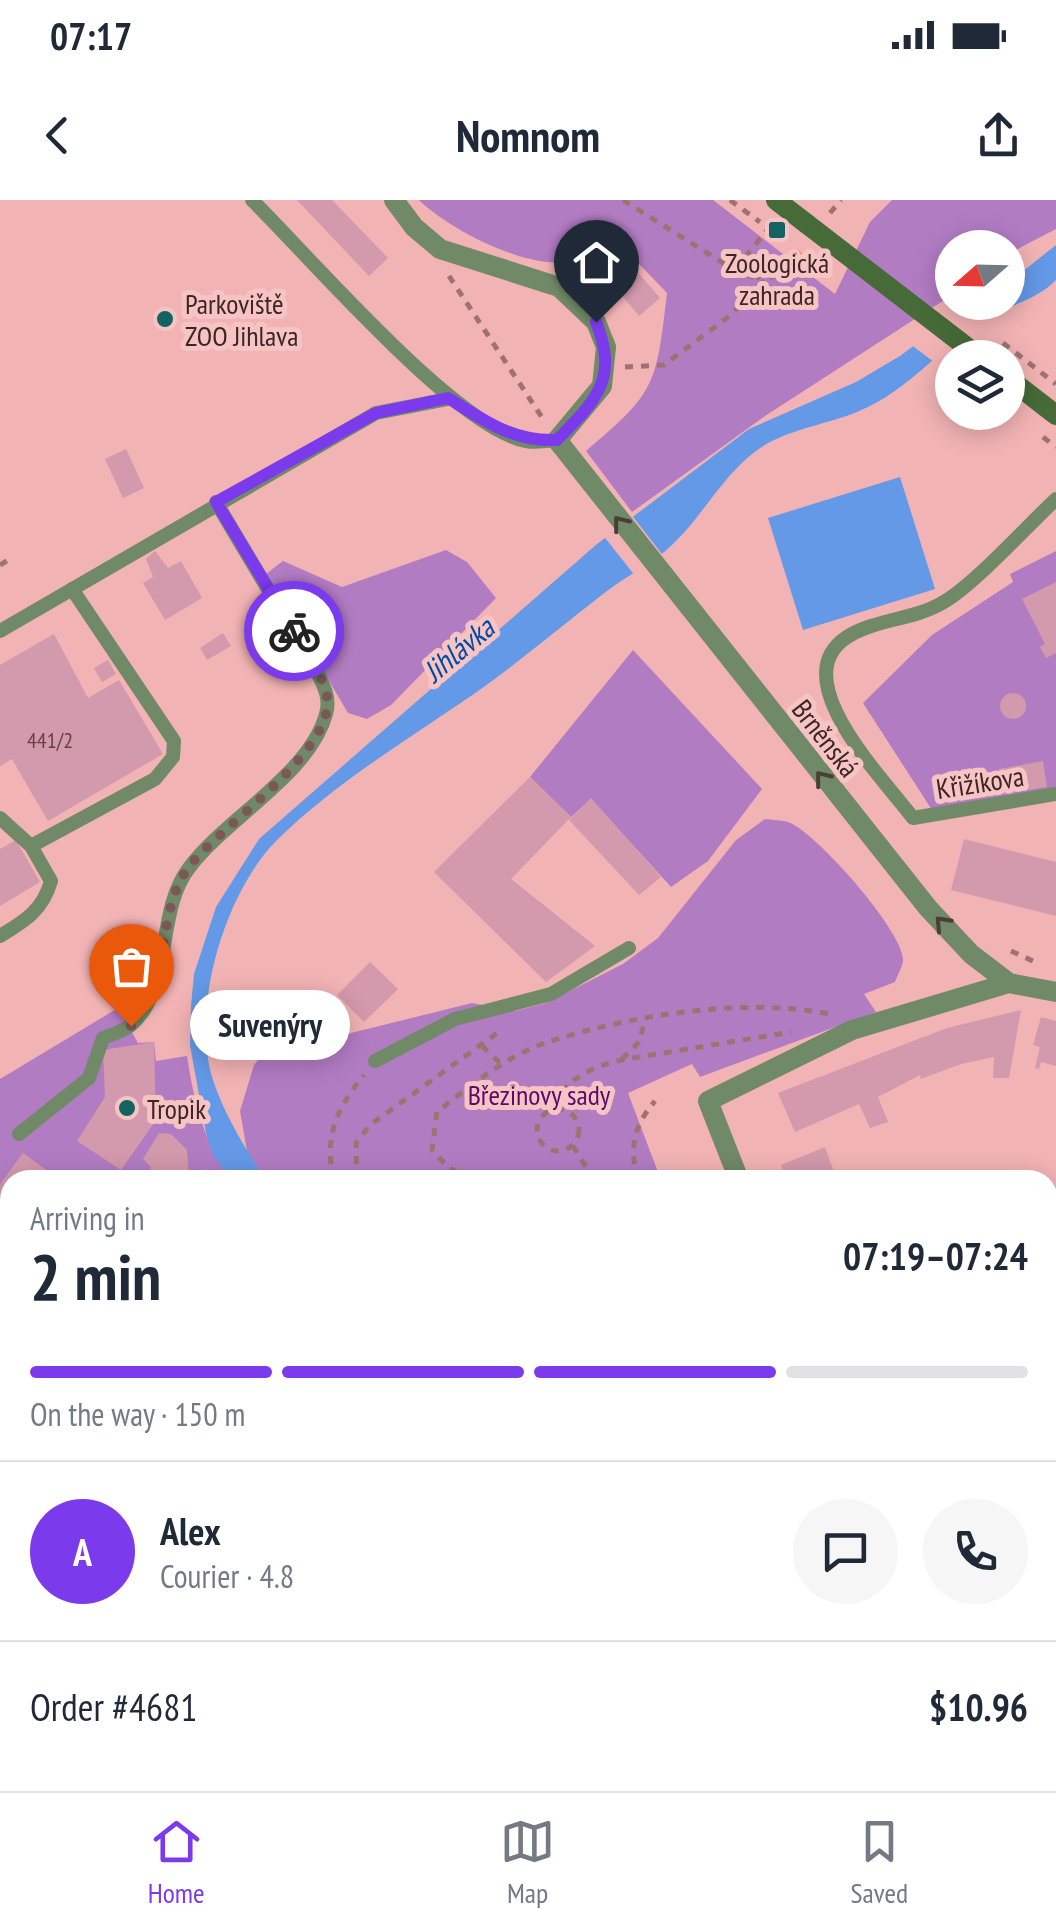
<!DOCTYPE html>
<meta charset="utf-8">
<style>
body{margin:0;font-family:"PT Sans Narrow",sans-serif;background:#f6f6f7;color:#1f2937;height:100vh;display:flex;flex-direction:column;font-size:38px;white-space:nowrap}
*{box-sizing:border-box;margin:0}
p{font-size:32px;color:#747a83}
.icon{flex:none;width:55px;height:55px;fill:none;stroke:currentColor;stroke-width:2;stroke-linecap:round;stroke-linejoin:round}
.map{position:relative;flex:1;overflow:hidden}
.side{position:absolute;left:0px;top:970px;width:1058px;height:622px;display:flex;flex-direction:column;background:#fff;border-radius:30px 30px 0 0;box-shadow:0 5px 25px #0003}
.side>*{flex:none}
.needle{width:65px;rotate:250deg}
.buttons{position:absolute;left:935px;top:30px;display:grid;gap:20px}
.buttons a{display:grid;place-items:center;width:90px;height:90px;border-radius:50%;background:#fff;box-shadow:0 5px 25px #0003;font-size:50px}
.pin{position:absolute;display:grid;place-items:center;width:85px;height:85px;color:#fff;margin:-102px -42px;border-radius:50% 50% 50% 0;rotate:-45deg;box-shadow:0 0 10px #0007}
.pin .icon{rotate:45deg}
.courier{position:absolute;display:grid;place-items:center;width:100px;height:100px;margin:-50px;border:8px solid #7c3aed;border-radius:50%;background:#fff;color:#222;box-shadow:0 2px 12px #0007}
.bubble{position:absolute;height:70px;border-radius:35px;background:#fff;box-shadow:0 5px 25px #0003;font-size:32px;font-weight:700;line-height:70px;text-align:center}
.summary em{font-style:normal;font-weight:700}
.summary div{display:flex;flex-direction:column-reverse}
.summary{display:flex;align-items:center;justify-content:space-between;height:170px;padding:0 30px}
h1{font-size:65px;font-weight:700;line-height:75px}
.bar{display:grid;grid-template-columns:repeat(4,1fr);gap:15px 10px;align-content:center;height:120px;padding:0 30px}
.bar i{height:12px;border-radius:8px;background:#e0e1e3}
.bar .current{background:#7c3aed}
.bar p{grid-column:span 4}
.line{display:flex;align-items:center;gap:25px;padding:0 30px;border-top:2px solid #e0e1e3}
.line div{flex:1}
.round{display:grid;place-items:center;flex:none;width:105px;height:105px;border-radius:52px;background:#f6f6f7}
.status{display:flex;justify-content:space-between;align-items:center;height:70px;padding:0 50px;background:#fff;direction:ltr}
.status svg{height:28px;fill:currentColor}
header{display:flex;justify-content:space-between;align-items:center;height:130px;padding:0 30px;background:#fff;font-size:45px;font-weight:700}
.tabs{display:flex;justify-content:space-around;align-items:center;height:140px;border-top:2px solid #e0e1e3;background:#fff;font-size:28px;color:#747a83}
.tabs a{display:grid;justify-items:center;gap:5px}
.tabs .current{color:#7c3aed}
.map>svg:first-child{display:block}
.green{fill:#b27cc3}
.water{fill:#6499e7}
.pier{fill:#f2b3b4}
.building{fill:#d399ac}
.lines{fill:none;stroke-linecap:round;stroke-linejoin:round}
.path{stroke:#9f7272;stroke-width:5;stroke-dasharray:8 8;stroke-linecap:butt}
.service{stroke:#708967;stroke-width:14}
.minor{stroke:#708967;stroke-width:20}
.secondary{stroke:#466b38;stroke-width:20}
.path-bridge{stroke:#9f7272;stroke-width:5;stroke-dasharray:8 8;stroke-linecap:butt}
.secondary-bridge{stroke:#466b38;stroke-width:20}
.oneway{stroke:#4a3e36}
.done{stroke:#7c5757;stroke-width:10;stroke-dasharray:0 18}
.route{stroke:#7c3aed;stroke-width:12}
.poi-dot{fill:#136365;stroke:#f7c4c4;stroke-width:4}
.labels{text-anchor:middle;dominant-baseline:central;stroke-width:10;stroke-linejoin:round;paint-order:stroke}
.number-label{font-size:22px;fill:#624247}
.poi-label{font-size:28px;fill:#3d2525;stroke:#f7c4c4;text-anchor:start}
.street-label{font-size:28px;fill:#3d2525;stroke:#f7c4c4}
.park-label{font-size:28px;fill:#59096d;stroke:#f7c4c4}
.water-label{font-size:30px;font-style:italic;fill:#004aa3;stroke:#f7c4c4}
</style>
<div class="status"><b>07:17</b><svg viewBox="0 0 49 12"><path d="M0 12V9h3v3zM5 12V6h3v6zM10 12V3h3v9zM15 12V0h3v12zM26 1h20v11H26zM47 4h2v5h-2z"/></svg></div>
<header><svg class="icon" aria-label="back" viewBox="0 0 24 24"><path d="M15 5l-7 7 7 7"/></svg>Nomnom<svg class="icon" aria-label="share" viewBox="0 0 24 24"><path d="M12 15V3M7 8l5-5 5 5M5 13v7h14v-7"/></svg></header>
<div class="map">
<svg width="1056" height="1591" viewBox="0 0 1056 1591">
<rect width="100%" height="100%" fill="#f2b3b4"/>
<g class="green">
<path d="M419 0H713L835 94 870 22 892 0H1056V29L1008 54V48H952V95L765 216 632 312 586 251C657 191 656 185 667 93L616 40C605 46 594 55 582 59 537 76 451 31 419 0Z"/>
<path d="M446 350 467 362 496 398 391 505 367 519 348 513 266 374 283 361 342 387Z"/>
<path d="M1056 351V588L932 610 863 503 932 435 1013 382 1010 374Z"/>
<path d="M633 450 762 589 708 661 671 687 591 599 571 617 530 577Z"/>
<path d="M765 619C772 620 781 620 788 622 815 631 904 732 903 760 903 766 897 776 895 782L864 794 876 812 700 877 692 864 628 893 661 980H266L247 951 240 911 254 865 276 839 306 826 347 834 472 803 515 811 546 803 623 764 658 738 736 640Z"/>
<path d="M118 808 138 843 154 842 156 861 187 856C194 902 204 942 230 980H10V1582L705 1583 704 1591H0V879Z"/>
<path d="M1056 1030V1085L1048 1084V1038Z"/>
<path d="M1048 1291 1056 1361V1591H729L730 1582H1048Z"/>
</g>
<g class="water">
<path d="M1056 45V80C1036 100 1015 103 991 116 951 137 916 183 870 206 839 222 801 226 770 242 723 267 701 325 659 356 641 369 621 380 603 394 559 428 517 464 471 496 405 541 334 584 277 640 225 692 190 808 213 880 225 916 245 948 266 980H230L212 953 206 933 190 845 191 806 194 774 216 707 259 639 597 344 749 229 856 182 900 156 971 103 1008 102V83Z"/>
<path d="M900 277 935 389 803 430 768 318Z"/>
</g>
<g class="pier">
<path d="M964 103 990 122 939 166 909 143Z"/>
<path d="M630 313 665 358 636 377 602 334Z"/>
</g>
<g class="building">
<path d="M297 0H332L388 58 369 76Z"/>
<path d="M617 48 660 98 639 116 597 66Z"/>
<path d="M126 249 144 288 123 298 105 259Z"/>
<path d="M155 351 168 368 181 361 202 398 165 420 143 383 153 377 146 359Z"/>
<path d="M1056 382V453L1046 458 1040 447 1045 444 1022 399Z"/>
<path d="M223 433 231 446 207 460 200 448Z"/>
<path d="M54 434 88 498 119 480 163 554 48 621 12 559 0 566V465Z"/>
<path d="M108 460 116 474 102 482 94 468Z"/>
<circle cx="1013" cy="506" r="13"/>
<path d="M1043 561 1047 587 1004 594 999 569Z"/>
<path d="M530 577 571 617 511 679 595 746 546 782 434 672Z"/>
<path d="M591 598 661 677 639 695 569 620Z"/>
<path d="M964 639 1056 662V716L951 690Z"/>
<path d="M16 640 40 682 0 706V649Z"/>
<path d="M370 762 398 789 364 822 337 795Z"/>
<path d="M1021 810 1009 878H993L994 857 961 864 921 879 920 875 878 897 888 922 870 928 859 904 795 932 778 893 947 828Z"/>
<path d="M1041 817 1056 821V866L1041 862 1039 869 1035 868 1040 847 1033 845Z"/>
<path d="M154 842 156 920 121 970 77 941 105 897 103 850Z"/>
<path d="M159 933 171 934 187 950 189 976 208 969 213 980H145L151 967 143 959Z"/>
<path d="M825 947 834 972 824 976 825 980H787L781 965Z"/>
<path d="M23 953 60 980H10V1035L0 1027V1013L7 1004 0 999V984Z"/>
<path d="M1056 1205V1233L1048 1235V1208Z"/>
<path d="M10 1216V1253L0 1247V1231Z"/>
<path d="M267 1582H292L289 1591 265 1587Z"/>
<path d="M361 1582 373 1585 371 1591H358Z"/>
</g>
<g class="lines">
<g class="path">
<path d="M623 0 723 63 766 84"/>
<path d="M730 0 760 22"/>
<path d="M830 13 841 0"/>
<path d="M449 76 545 222"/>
<path d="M760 79 741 62 769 28"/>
<path d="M625 167 664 165 728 117 802 50"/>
<path d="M1043 237 1056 247"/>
<path d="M0 365 13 357"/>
<path d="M1011 751 1033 761"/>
<path d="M482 846 502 865"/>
<path d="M622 859 639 842 645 820"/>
<path d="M560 908 567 884 596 867 621 860 791 832"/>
<circle cx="558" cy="930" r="21"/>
<path d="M573 946 594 980"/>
<path d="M105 980H108"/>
<path d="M334 980C323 937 337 908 364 875"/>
<path d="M357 980 356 943 370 925 500 831"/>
<path d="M471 980 449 968 432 950 437 912C470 886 506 856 548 842 630 815 746 797 830 814"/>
<path d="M637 980C630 946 633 927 655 901"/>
<path d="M0 1069 10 1075"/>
<path d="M1048 1069 1056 1060"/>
<path d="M0 1330 10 1336"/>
<path d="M461 1582 467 1591"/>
<path d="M781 1582 782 1591"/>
<path d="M845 1582 846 1591"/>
<path d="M257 1591 259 1582"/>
<path d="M355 1591 357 1582"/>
<path d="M393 1591 398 1582"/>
<path d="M664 1591 665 1582"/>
<path d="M764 1591 765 1582"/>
<path d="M912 1591V1582"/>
<path d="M975 1591 976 1582"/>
<path d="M1031 1591 1032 1582"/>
</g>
<g class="service">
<path d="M252 0C309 56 456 228 526 241 536 243 547 241 557 240"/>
<path d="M1056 299C1027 326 973 386 942 403 913 420 875 419 847 437 783 479 884 579 913 618L1056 594"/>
<path d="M0 431 376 213 448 199"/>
<path d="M0 618 31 646 51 681C43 710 25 721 0 736"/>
<path d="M31 646 155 579 173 557 174 541 72 389"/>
<path d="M375 861 455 819 551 794 629 748"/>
<path d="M19 934 89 878 103 838C111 835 124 831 131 825 174 787 155 712 189 668 225 619 310 574 326 514 331 498 323 484 316 470L216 302"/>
</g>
<g class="minor">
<path d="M394 0 414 27 440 49 559 87 596 122 606 147 602 186 557 240 928 708 971 754 1009 783 1056 792"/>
<path d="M739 980 708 901 852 830 1009 783"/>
</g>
<g class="secondary">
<path d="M776 0 807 24"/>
<path d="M1008 178 1056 215"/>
</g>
<path class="path-bridge" d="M1003 143 1056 184"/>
<path class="secondary-bridge" d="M807 24 981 158"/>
</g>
<defs><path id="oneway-chevron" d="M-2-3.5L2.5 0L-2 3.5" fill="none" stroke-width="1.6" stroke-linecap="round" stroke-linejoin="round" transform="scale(2.5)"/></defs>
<g class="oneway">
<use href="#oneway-chevron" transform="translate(620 323) rotate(-128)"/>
<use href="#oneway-chevron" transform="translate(822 578) rotate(-128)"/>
<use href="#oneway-chevron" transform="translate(942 723) rotate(-133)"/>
</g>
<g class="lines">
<path class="done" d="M131 826C142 808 153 792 158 771 166 738 167 697 188 668 218 627 342 548 326 492 320 470 305 450 294 431"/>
<path class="route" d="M294 431 216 302 376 213 448 198C485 221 513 242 557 240 596 200 619 180 596 122"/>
</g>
<g class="poi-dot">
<rect x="767" y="20" width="20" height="20" rx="5"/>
<circle cx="165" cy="119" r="10"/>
<circle cx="127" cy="908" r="10"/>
</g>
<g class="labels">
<g class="number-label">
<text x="50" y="540">441/2</text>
</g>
<g class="poi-label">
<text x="777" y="62" text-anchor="middle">Zoologická<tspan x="777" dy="32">zahrada</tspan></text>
<text x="185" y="103">Parkoviště<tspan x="185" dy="32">ZOO Jihlava</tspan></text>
<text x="147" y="908">Tropik</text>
</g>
<g class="street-label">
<text transform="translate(826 538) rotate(52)">Brněnská</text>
<text transform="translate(980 582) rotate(-9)">Křižíkova</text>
</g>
<g class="park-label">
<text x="539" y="894">Březinovy sady</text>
</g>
<g class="water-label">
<text transform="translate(458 449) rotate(-40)">Jihlávka</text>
</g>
</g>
</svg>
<div class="buttons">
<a><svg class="needle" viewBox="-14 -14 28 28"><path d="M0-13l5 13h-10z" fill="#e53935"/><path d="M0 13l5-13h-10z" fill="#747a83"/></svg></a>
<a><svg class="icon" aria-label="layers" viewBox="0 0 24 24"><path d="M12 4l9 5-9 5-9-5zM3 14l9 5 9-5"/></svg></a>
</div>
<div class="pin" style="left:131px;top:826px;background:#ea580c"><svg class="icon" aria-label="bag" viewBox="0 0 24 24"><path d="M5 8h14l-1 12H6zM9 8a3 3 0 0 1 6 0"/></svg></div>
<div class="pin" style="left:596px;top:122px;background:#1f2937"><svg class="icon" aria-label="home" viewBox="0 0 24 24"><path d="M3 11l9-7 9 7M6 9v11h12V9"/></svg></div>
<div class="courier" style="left:294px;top:431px"><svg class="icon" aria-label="bike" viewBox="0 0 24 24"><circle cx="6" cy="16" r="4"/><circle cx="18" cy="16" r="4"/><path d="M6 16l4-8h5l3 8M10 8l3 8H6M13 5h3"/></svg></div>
<div class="bubble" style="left:190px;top:790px;width:160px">Suvenýry</div>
<section class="side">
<div class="summary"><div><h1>2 min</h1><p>Arriving in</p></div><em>07:19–07:24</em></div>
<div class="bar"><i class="current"></i><i class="current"></i><i class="current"></i><i></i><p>On the way · 150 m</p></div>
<div class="line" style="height:180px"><b class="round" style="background:#7c3aed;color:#fff">A</b><div><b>Alex</b><p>Courier · 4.8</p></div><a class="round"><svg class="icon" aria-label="chat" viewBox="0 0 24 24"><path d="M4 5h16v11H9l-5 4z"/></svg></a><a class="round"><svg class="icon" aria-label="phone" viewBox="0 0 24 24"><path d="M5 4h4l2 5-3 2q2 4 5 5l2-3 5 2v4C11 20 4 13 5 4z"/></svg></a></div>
<div class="line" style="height:130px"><div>Order #4681</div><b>$10.96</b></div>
</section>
</div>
<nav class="tabs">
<a class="current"><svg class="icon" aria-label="home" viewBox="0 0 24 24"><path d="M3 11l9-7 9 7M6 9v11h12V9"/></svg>Home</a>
<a><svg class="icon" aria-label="map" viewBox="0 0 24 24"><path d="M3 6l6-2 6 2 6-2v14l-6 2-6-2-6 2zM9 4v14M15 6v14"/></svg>Map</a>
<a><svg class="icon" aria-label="saved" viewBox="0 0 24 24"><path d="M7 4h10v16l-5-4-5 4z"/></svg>Saved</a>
</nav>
